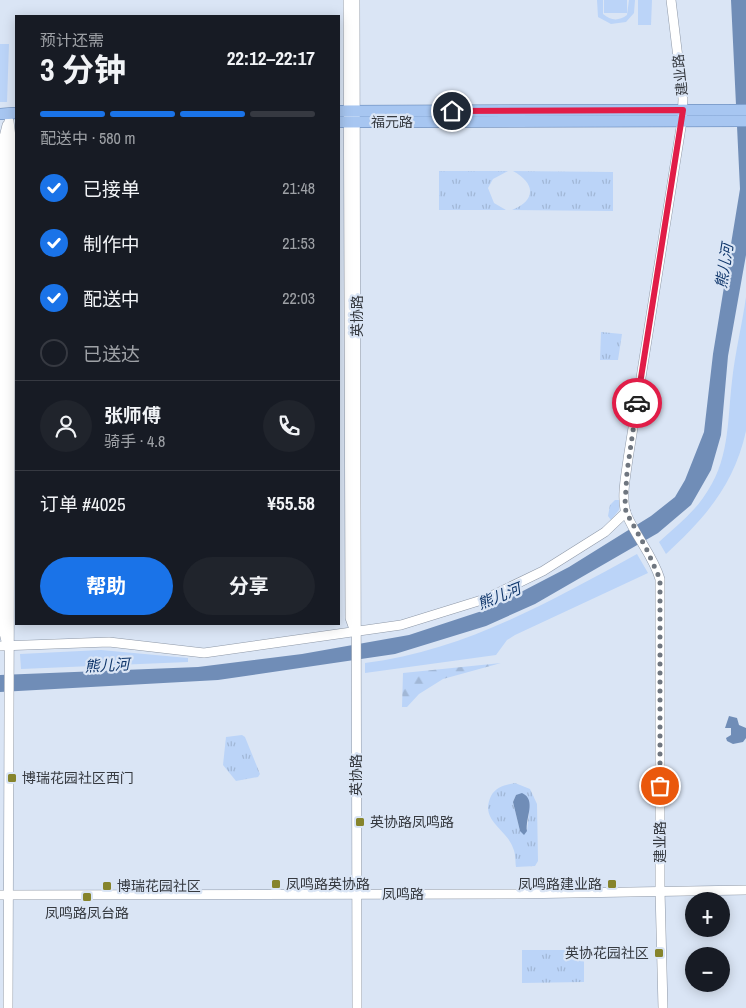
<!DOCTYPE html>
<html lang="zh">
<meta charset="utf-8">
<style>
body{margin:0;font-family:"Archivo Narrow","Noto Sans SC",sans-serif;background:#20242c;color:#f1f3f6;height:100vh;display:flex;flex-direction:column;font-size:19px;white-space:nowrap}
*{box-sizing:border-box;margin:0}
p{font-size:16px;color:#9ea1a6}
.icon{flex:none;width:28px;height:28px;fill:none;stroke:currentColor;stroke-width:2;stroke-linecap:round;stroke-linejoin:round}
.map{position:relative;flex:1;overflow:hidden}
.panel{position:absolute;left:15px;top:15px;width:325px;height:610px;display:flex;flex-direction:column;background:#171b24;border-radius:0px;box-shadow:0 2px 12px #0003}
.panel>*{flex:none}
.fabs{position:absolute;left:685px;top:892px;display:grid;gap:10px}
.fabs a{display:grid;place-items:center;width:45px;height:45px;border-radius:50%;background:#171b24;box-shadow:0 2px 12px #0003;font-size:25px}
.pin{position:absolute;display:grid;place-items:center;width:42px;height:42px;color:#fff;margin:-21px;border:2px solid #fff;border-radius:50%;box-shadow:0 1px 5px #0007}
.courier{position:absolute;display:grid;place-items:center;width:50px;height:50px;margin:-25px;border:4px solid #e11d48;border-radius:50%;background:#fff;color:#222;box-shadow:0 1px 6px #0007}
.head em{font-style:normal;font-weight:700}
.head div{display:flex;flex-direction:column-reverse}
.head{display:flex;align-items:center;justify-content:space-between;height:85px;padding:0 25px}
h1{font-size:32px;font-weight:700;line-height:38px}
.bar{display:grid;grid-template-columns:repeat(4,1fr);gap:8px 5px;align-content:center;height:60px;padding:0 25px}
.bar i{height:6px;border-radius:4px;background:#363941}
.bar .on{background:#1a73e8}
.bar p{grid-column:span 4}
.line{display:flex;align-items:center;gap:12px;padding:0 25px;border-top:1px solid #363941}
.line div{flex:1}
.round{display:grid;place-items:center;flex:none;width:52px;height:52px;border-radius:26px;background:#20242c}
ol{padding:0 25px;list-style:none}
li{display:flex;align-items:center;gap:15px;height:55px}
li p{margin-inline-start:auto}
li .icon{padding:5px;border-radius:50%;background:#1a73e8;color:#fff;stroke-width:4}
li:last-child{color:#9ea1a6}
li i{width:28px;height:28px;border:2px solid #363941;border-radius:50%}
.primary-button{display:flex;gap:10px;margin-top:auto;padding:10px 25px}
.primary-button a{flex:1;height:58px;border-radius:30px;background:#1a73e8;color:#fff;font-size:20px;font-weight:700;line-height:58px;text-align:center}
.primary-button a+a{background:#20242c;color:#f1f3f6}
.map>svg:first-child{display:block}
.grass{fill:url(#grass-tufts);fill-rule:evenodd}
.forest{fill:url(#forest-firs)}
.green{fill:#bbd4f8}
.water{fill:#708db7}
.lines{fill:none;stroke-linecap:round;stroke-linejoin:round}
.minor-casing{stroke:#8e98a7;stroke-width:10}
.major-casing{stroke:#5a7cad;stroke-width:12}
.minor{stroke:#fff;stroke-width:9}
.major{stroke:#a7c6f1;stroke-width:11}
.done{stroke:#6f767f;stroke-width:5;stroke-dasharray:0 9}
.route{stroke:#e11d48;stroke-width:6}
.poi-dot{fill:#86842c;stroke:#dae5f5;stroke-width:2}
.labels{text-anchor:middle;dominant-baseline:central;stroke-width:4.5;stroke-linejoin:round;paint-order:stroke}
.street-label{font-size:14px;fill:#363a40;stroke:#dae5f5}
.poi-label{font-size:14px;fill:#363a40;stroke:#dae5f5;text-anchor:start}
.water-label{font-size:15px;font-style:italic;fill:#0e356a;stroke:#dae5f5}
</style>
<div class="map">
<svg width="746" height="1008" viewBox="0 0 746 1008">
<defs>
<pattern id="grass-tufts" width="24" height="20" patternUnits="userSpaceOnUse" patternTransform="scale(1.25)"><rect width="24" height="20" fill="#bbd4f8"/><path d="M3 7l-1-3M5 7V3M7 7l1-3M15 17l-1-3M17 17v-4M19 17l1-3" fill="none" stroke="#a1b7d6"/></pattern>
<pattern id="forest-firs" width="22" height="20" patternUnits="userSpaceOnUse" patternTransform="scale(1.25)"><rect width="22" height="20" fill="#bbd4f8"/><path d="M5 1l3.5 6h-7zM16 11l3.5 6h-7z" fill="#a1b7d6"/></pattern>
</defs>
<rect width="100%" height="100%" fill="#dae5f5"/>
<g class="grass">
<path d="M439 171H508L493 179 488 188 494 203 506 210H439Z"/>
<path d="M513 171 613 172V211L512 210C537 200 535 183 513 171Z"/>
<path d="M601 332 622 334 618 360H600Z"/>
<path d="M615 500H619V510L611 520 608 516 610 505Z"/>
<path d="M242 735 245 737 260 774 258 777 236 781 223 765 226 737Z"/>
<path d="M515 783 530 789 537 804 538 861 535 866 516 867C515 861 516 854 513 848 507 829 479 821 491 796 496 787 505 785 515 783ZM516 795 529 812 527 831H520L513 802Z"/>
<path d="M522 950H584V982L522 983Z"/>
</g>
<path class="forest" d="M501 663 443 679 419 694 407 707H402L403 673Z"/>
<g class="green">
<path d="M597 0H603V14C611 21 619 21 627 15L629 0H635L634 13 626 22 611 24 598 17Z"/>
<rect x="604" y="0" width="23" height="13"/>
<path d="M638 0H652L651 25H638Z"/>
<path d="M0 44H9L7 102H0Z"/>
<path d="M746 297V431C734 485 705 518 666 554L659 542C674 528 691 515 703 498 730 461 727 424 732 381 735 353 742 325 746 297Z"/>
<path d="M637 554 648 573 515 635 507 640 496 655 365 673V663C464 651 551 601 637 554Z"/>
<path d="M101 650 188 658V662L21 669 20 654Z"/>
</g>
<g class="water">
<path d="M731 0H746V255L728 356 721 435 711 470 691 505 658 533 535 604 486 626 395 654 218 680 0 692V675L198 667 302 654 409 635 488 609 569 567 651 516 675 497 685 480 704 432 713 354 740 189Z"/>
<path d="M729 716 737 718 739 725 746 728V738L743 742 733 744 727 741 726 738 731 735V728H725Z"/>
<path d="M522 793C537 800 525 818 527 831L524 835 520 831 513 802 516 795Z"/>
</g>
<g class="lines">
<g class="minor-casing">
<g id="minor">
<path d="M348 0 350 618 354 629"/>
<path d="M355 0 357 1008"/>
<path d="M6 641 3 629 4 137 7 125"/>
<path d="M0 646 109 642 204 653 401 625 485 599 543 571 605 532 626 512"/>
<path d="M0 895 515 894 746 890"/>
<path d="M8 1008 11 137 9 121"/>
<path d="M663 1008 660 890V579C653 555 635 536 626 513 621 498 626 475 628 459L682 121 683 99 671 0"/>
</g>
</g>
<g class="major-casing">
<g id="major">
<path d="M339 111 746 110"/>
<path d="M0 114 16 113"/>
<path d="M339 122 746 121"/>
</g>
</g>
<use href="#minor" class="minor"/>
<use href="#major" class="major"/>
</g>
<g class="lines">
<path class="done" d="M637 403 627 472 625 504 626 512 646 548 660 579V786"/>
<path class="route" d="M452 111 683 110 637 403"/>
</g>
<g class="poi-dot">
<rect x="7" y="773" width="10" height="10" rx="2.5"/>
<rect x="355" y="817" width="10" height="10" rx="2.5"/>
<rect x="271" y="879" width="10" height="10" rx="2.5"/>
<rect x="607" y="879" width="10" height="10" rx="2.5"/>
<rect x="102" y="881" width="10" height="10" rx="2.5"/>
<rect x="82" y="892" width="10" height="10" rx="2.5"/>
<rect x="654" y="948" width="10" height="10" rx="2.5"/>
</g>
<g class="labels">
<g class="street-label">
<text transform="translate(680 75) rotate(-96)">建业路</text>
<text x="392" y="122">福元路</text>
<text transform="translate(357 316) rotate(-90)">英协路</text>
<text transform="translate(356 775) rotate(-90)">英协路</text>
<text transform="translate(660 842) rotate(-90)">建业路</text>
<text x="403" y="894">凤鸣路</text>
</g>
<g class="poi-label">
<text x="22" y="778">博瑞花园社区西门</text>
<text x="370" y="822">英协路凤鸣路</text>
<text x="286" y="884">凤鸣路英协路</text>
<text x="602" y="884" text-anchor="end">凤鸣路建业路</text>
<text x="117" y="886">博瑞花园社区</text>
<text x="87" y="913" text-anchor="middle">凤鸣路凤台路</text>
<text x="649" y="953" text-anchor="end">英协花园社区</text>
</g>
<g class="water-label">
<text transform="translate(724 266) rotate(-81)">熊儿河</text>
<text transform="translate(499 596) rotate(-22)">熊儿河</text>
<text transform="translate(107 665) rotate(-3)">熊儿河</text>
</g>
</g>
</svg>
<div class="fabs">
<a>+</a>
<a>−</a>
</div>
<div class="pin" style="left:660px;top:786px;background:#ea580c"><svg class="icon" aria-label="bag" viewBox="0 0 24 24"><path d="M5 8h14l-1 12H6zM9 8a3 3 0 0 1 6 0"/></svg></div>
<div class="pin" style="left:452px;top:111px;background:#1f2937"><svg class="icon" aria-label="home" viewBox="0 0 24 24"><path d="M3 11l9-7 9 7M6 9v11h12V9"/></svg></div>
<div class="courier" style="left:637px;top:403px"><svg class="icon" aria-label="car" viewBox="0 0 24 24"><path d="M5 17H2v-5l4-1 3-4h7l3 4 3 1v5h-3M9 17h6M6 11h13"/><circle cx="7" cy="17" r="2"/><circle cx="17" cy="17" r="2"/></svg></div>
<section class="panel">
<div class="head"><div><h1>3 分钟</h1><p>预计还需</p></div><em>22:12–22:17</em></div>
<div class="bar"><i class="on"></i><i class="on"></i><i class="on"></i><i></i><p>配送中 · 580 m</p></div>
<ol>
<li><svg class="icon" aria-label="check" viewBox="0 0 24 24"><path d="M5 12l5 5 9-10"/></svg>已接单<p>21:48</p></li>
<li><svg class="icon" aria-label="check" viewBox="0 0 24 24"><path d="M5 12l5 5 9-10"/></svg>制作中<p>21:53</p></li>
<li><svg class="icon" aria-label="check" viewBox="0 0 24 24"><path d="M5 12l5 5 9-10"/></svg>配送中<p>22:03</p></li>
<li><i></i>已送达</li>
</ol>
<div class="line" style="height:90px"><a class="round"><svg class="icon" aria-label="person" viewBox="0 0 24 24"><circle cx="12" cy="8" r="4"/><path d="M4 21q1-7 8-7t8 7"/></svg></a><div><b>张师傅</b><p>骑手 · 4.8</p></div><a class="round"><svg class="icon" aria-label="phone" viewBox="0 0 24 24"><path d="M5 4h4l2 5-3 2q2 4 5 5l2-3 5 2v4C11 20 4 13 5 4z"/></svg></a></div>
<div class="line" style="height:65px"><div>订单 #4025</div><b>¥55.58</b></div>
<div class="primary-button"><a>帮助</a><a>分享</a></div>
</section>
</div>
